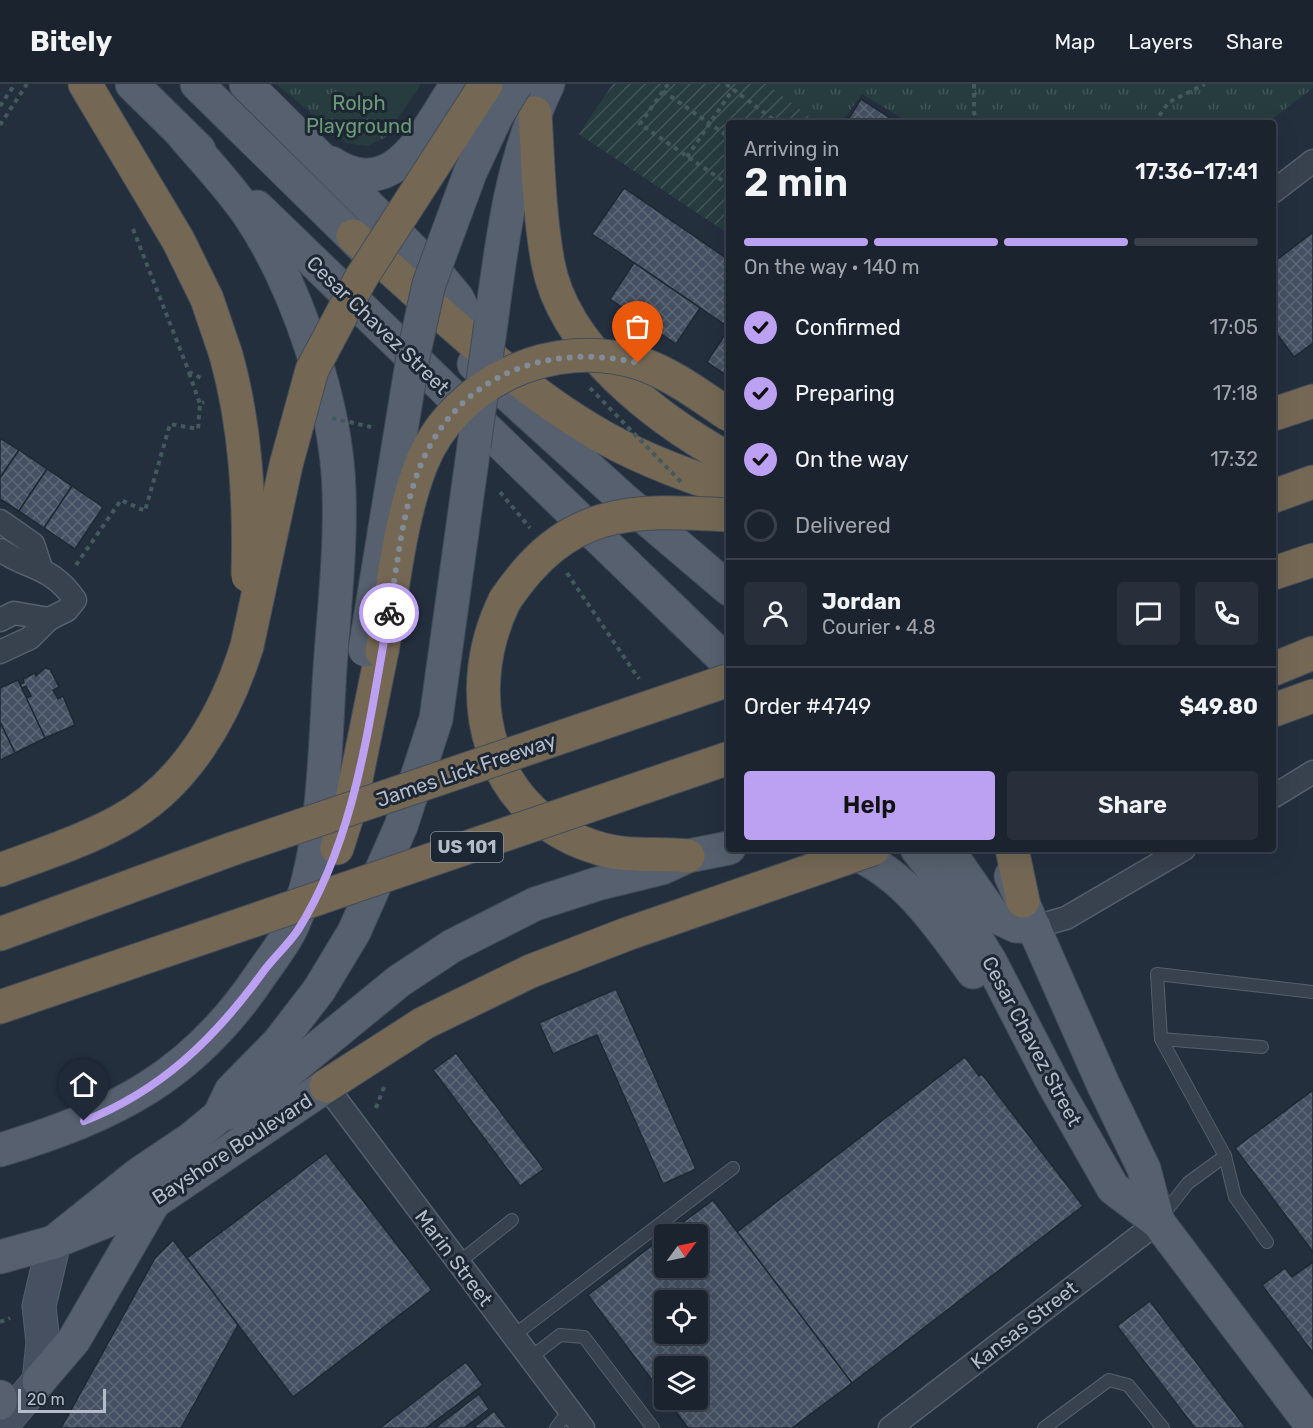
<!DOCTYPE html>
<meta charset="utf-8">
<style>
body{margin:0;font-family:Rubik,sans-serif;background:#282f3a;color:#f1f3f6;height:100vh;display:flex;flex-direction:column;font-size:22px;white-space:nowrap}
*{box-sizing:border-box;margin:0}
p{font-size:20px;color:#a0a4aa}
.icon{flex:none;width:33px;height:33px;fill:none;stroke:currentColor;stroke-width:2;stroke-linecap:round;stroke-linejoin:round}
.map{position:relative;flex:1;overflow:hidden}
.sheet{position:absolute;left:726px;top:36px;width:550px;height:732px;display:flex;flex-direction:column;background:#1b232e;border-radius:6px;box-shadow:0 6px 24px #0002,0 0 0 2px #39404a}
.sheet>*{flex:none}
.needle{width:39px;rotate:57deg}
.controls{position:absolute;left:654px;top:1140px;display:grid;gap:12px}
.controls a{display:grid;place-items:center;width:54px;height:54px;border-radius:6px;background:#1b232e;box-shadow:0 6px 24px #0002,0 0 0 2px #39404a;font-size:30px}
.scale{position:absolute;left:18px;bottom:15px;width:88px;box-sizing:border-box;padding-left:6px;border:3px solid #b4bcc9;border-top:0;font-size:16px;line-height:21px;white-space:nowrap;color:#b4bcc9;-webkit-text-stroke:4px #1d2633;paint-order:stroke}
.pin{position:absolute;display:grid;place-items:center;width:51px;height:51px;color:#fff;margin:-62px -26px;border-radius:50% 50% 50% 0;rotate:-45deg;box-shadow:0 0 6px #0007}
.pin .icon{rotate:45deg}
.courier{position:absolute;display:grid;place-items:center;width:60px;height:60px;margin:-30px;border:4px solid #bca0f2;border-radius:50%;background:#fff;color:#222;box-shadow:0 2px 8px #0007}
.head em{font-style:normal;font-weight:600}
.head div{display:flex;flex-direction:column-reverse}
.head{display:flex;align-items:center;justify-content:space-between;height:102px;padding:0 18px}
h1{font-size:39px;font-weight:600;line-height:45px}
.bar{display:grid;grid-template-columns:repeat(4,1fr);gap:9px 6px;align-content:center;height:72px;padding:0 18px}
.bar i{height:8px;border-radius:4px;background:#39404a}
.bar .current{background:#bca0f2}
.bar p{grid-column:span 4}
.line{display:flex;align-items:center;gap:15px;padding:0 18px;border-top:2px solid #39404a}
.line div{flex:1}
.round{display:grid;place-items:center;flex:none;width:63px;height:63px;border-radius:6px;background:#282f3a}
ol{padding:0 18px;list-style:none}
li{display:flex;align-items:center;gap:18px;height:66px}
li p{margin-inline-start:auto}
li .icon{padding:6px;border-radius:50%;background:#bca0f2;color:#111;stroke-width:4}
li:last-child{color:#a0a4aa}
li i{width:33px;height:33px;border:3px solid #39404a;border-radius:50%}
.primary-button{display:flex;gap:12px;margin-top:auto;padding:12px 18px}
.primary-button a{flex:1;height:69px;border-radius:6px;background:#bca0f2;color:#111;font-size:24px;font-weight:600;line-height:69px;text-align:center}
.primary-button a+a{background:#282f3a;color:#f1f3f6}
header{display:flex;align-items:center;gap:36px;box-sizing:border-box;height:84px;padding:0 30px;background:#1b232e;border-bottom:2px solid #39404a}
header strong{font-size:28px}
nav{display:flex;gap:33px;margin-inline-start:auto;font-size:21px}
.map>svg:first-child{display:block}
.grass{fill:url(#grass-tufts)}
.garden{fill:url(#garden-furrows)}
.pitch{fill:#263c3f}
.building{fill:url(#building-cross-hatch);stroke:#1f2835;stroke-width:1.5;fill-rule:evenodd}
.lines{fill:none;stroke-linecap:round;stroke-linejoin:round}
.lane-casing{stroke:#565f6c;stroke-width:14}
.street-casing{stroke:#565f6c;stroke-width:25}
.secondary-casing{stroke:#565f6c;stroke-width:35}
.primary-casing{stroke:#414a57;stroke-width:35}
.highway-casing{stroke:#434c59;stroke-width:35}
.path{stroke:#44595c;stroke-width:4;stroke-dasharray:4.5 4.5;stroke-linecap:butt}
.lane{stroke:#38414e;stroke-width:12}
.street{stroke:#38414e;stroke-width:22}
.secondary{stroke:#465061;stroke-width:33}
.primary{stroke:#56606e;stroke-width:33}
.highway{stroke:#746855;stroke-width:33}
.primary-bridge-casing{stroke:#414a57;stroke-width:35;stroke-linecap:butt}
.highway-bridge-casing{stroke:#434c59;stroke-width:35;stroke-linecap:butt}
.path-bridge{stroke:#44595c;stroke-width:4;stroke-dasharray:4.5 4.5;stroke-linecap:butt}
.primary-bridge{stroke:#56606e;stroke-width:33}
.highway-bridge{stroke:#746855;stroke-width:33}
.done{stroke:#828b98;stroke-width:6;stroke-dasharray:0 10.8}
.route{stroke:#bca0f2;stroke-width:8}
.labels{text-anchor:middle;dominant-baseline:central;stroke-width:6;stroke-linejoin:round;paint-order:stroke}
.shield{fill:#1d2633;stroke:#878f9c;stroke-width:1.5}
.shield-label{font-size:18px;font-weight:bold;fill:#b4bcc9}
.park-label{font-size:20px;fill:#6b9a76;stroke:#1d2633}
.street-label{font-size:20px;fill:#b4bcc9;stroke:#1d2633}
</style>
<header>
<strong>Bitely</strong>
<nav><a>Map</a><a>Layers</a><a>Share</a></nav>
</header>
<div class="map">
<svg width="1313" height="1344" viewBox="0 0 1313 1344">
<defs>
<pattern id="grass-tufts" width="24" height="20" patternUnits="userSpaceOnUse" patternTransform="scale(1.5)"><rect width="24" height="20" fill="#263c3f"/><path d="M3 7l-1-3M5 7V3M7 7l1-3M15 17l-1-3M17 17v-4M19 17l1-3" fill="none" stroke="#435659"/></pattern>
<pattern id="garden-furrows" width="10" height="10" patternUnits="userSpaceOnUse" patternTransform="scale(1.5)"><rect width="10" height="10" fill="#263c3f"/><path d="M-1 1l2-2M0 10L10 0M9 11l2-2" fill="none" stroke="#435659"/></pattern>
<pattern id="building-cross-hatch" width="8" height="8" patternUnits="userSpaceOnUse" patternTransform="scale(1.5)"><rect width="8" height="8" fill="#455162"/><path d="M0 0l8 8M0 8l8-8" fill="none" stroke="#5d6877"/></pattern>
</defs>
<rect width="100%" height="100%" fill="#242f3e"/>
<g class="grass">
<path d="M276 0H421L385 54 367 62 347 59Z"/>
<path d="M613 0H1313V4L1267 39H910L862 10 841 39H729V150L579 50Z"/>
</g>
<path class="garden" d="M613 0H766L818 39H729V150L579 50Z"/>
<path class="pitch" d="M334 0H420L403 25 375 29Z"/>
<g class="building">
<path d="M861 15 898 39H846Z"/>
<path d="M624 104 729 176V233L724 240 592 150Z"/>
<path d="M1313 148V259L1294 273 1274 246V178Z"/>
<path d="M634 179 700 224 676 260 610 215Z"/>
<path d="M729 244V293L707 278Z"/>
<path d="M0 354 19 366 0 394Z"/>
<path d="M19 366 47 385 19 427 0 415V394Z"/>
<path d="M47 385 72 402 44 444 19 427Z"/>
<path d="M72 402 103 423 75 465 44 444Z"/>
<path d="M45 584 50 585 59 603 53 606 58 615 63 612 75 641 45 654 26 614 31 612 26 602 22 604 20 600 24 599 23 595 35 589 36 592Z"/>
<path d="M18 596 45 654 15 669 0 638V604Z"/>
<path d="M0 638 15 669 0 676Z"/>
<path d="M616 905 696 1085 663 1100 597 951 553 970 539 939Z"/>
<path d="M456 969 544 1085 520 1102 433 986Z"/>
<path d="M965 973 979 992 982 990 1083 1122 852 1299 737 1148Z"/>
<path d="M1313 1006V1168L1235 1064Z"/>
<path d="M326 1069 432 1206 293 1313 187 1174Z"/>
<path d="M713 1116 852 1299 792 1344H688L667 1316H698V1282H664V1312L588 1211 664 1152V1184H698V1150H667ZM664 1216H698V1250H664Z"/>
<path d="M173 1156 238 1241 181 1344H61L155 1174Z"/>
<path d="M1313 1178V1269L1262 1201 1285 1184 1292 1193Z"/>
<path d="M1150 1217 1246 1344H1195L1117 1242Z"/>
<path d="M466 1278 483 1301 426 1344H380Z"/>
<path d="M479 1310 489 1325 464 1344H435Z"/>
<path d="M494 1327 507 1344H473Z"/>
</g>
<g class="lines">
<g class="lane-casing">
<g id="lane">
<path d="M1161 955 1262 963"/>
<path d="M1225 1072 1235 1113 1267 1158"/>
<path d="M1162 1132 1188 1099 1225 1072 1161 955 1157 890 1313 908"/>
<path d="M458 1179 512 1136"/>
<path d="M513 1252 733 1084"/>
<path d="M530 1274 560 1251 584 1253 653 1344"/>
<path d="M556 1344 569 1326"/>
<path d="M1044 1344 1109 1296 1128 1301 1163 1344"/>
</g>
</g>
<g class="street-casing">
<g id="street">
<path d="M1274 107 1313 77"/>
<path d="M0 437 33 460 41 484"/>
<path d="M0 466C30 486 52 482 75 516L67 526 49 535 30 554 0 568"/>
<path d="M0 536 14 529 49 535"/>
<path d="M1274 712 1313 688"/>
<path d="M1034 843 1066 834 1184 765"/>
<path d="M326 1002 583 1344"/>
<path d="M890 1344 1158 1138"/>
</g>
</g>
<g class="secondary-casing">
<path id="secondary" d="M0 1343 39 1297 43 1258 39 1222 54 1158"/>
</g>
<g class="primary-casing">
<g id="primary">
<path d="M132 0 199 66"/>
<path d="M197 0 373 173"/>
<path d="M246 0 438 191 457 214 472 244"/>
<path d="M331 79C395 121 428 44 457 0"/>
<path d="M257 123 729 580"/>
<path d="M491 239C502 157 511 76 548 0"/>
<path d="M474 280 622 414 729 505"/>
<path d="M842 765C901 783 939 841 973 888"/>
<path d="M917 765 937 791 991 879 1053 999 1113 1104 1158 1138 1313 1343"/>
<path d="M947 765 993 831 1016 842 1034 843"/>
<path d="M1011 792 1103 1000 1144 1085 1158 1138"/>
<path d="M221 1028 231 1007 279 958 319 906 354 848 401 742 436 635 474 362"/>
<path d="M0 1066C115 1031 193 993 262 889 273 873 287 856 294 838 325 769 325 660 330 584 334 526 341 466 339 407 337 322 297 202 249 131 230 103 205 77 183 51"/>
<path d="M54 1158 139 1090 191 1055 219 1032 245 1023 399 897 452 862 535 820 597 800 662 784 688 772 729 764"/>
<path d="M0 1173 54 1158 154 1118 326 1002"/>
<path d="M39 1297 74 1256 154 1118"/>
<path d="M0 1313V1319"/>
</g>
</g>
<g class="highway-casing">
<g id="highway">
<path d="M85 0 178 156 207 215 226 271"/>
<path d="M535 29C538 78 539 130 548 179 564 265 657 335 729 375"/>
<path d="M353 152C430 218 504 294 591 346 634 372 681 390 729 405"/>
<path d="M1274 330 1313 317"/>
<path d="M1274 412 1313 398"/>
<path d="M1274 489 1313 476"/>
<path d="M505 516C457 613 489 734 601 765 629 773 659 769 688 772"/>
<path d="M1274 585 1313 569"/>
<path d="M1274 626 1313 612"/>
<path d="M337 764 351 720 382 567"/>
<path d="M1012 765 1023 817"/>
<path d="M0 786C40 771 81 758 118 738 185 703 225 632 247 562"/>
<path d="M0 850 232 765"/>
<path d="M0 923 205 853"/>
<path d="M326 1002 424 939 531 887"/>
</g>
</g>
<g class="path">
<path d="M668 0 640 40 729 101"/>
<path d="M726 0 774 36 772 39"/>
<path d="M974 0V29L979 39"/>
<path d="M663 7 729 53"/>
<path d="M0 22 15 0"/>
<path d="M1154 39 1169 18 1205 0"/>
<path d="M0 41 27 0"/>
<path d="M687 73 733 5"/>
<path d="M133 145 189 288 201 294"/>
<path d="M189 289 200 320"/>
<path d="M500 408 530 444"/>
<path d="M76 481 121 416 145 427 170 340 198 345 200 320 204 318"/>
<path d="M567 489 639 595"/>
<path d="M376 1024 384 1003"/>
<path d="M0 1238 10 1234"/>
</g>
<use href="#lane" class="lane"/>
<use href="#street" class="street"/>
<use href="#secondary" class="secondary"/>
<use href="#primary" class="primary"/>
<use href="#highway" class="highway"/>
<g class="primary-bridge-casing">
<g id="primary-bridge">
<path d="M474 362 491 239"/>
<path d="M365 566 413 273 429 200 470 89 496 33 516 0"/>
</g>
</g>
<g class="highway-bridge-casing">
<g id="highway-bridge">
<path d="M226 271C246 343 250 417 248 492"/>
<path d="M505 516C567 424 628 425 729 431"/>
<path d="M247 562 286 381 312 286 361 194 486 0"/>
<path d="M382 567C393 507 399 437 421 381 454 297 554 252 639 279 672 290 701 312 729 331"/>
<path d="M232 765 729 596"/>
<path d="M205 853 729 674"/>
<path d="M531 887 627 850 873 765"/>
</g>
</g>
<g class="path-bridge">
<path d="M590 304 681 398"/>
<path d="M332 334 371 343"/>
</g>
<use href="#primary-bridge" class="primary-bridge"/>
<use href="#highway-bridge" class="highway-bridge"/>
</g>
<g class="lines">
<path class="done" d="M389 529C398 479 402 424 422 378 460 290 549 258 638 279"/>
<path class="route" d="M84 1037C161 1007 215 954 263 888 273 874 288 861 298 846 357 752 369 636 389 529"/>
</g>
<g class="labels">
<rect class="shield" x="431" y="748" width="72" height="30" rx="4.5"/>
<g class="shield-label">
<text x="467" y="763">US 101</text>
</g>
<g class="park-label">
<text x="359" y="19">Rolph<tspan x="359" dy="23">Playground</tspan></text>
</g>
<g class="street-label">
<text transform="translate(378 241) rotate(44)">Cesar Chavez Street</text>
<text transform="translate(466 686) rotate(-19)">James Lick Freeway</text>
<text transform="translate(1032 957) rotate(62)">Cesar Chavez Street</text>
<text transform="translate(232 1065) rotate(-33)">Bayshore Boulevard</text>
<text transform="translate(454 1174) rotate(53)">Marin Street</text>
<text transform="translate(1024 1241) rotate(-38)">Kansas Street</text>
</g>
</g>
</svg>
<div class="controls">
<a><svg class="needle" viewBox="-14 -14 28 28"><path d="M0-13l5 13h-10z" fill="#e53935"/><path d="M0 13l5-13h-10z" fill="#a0a4aa"/></svg></a>
<a><svg class="icon" aria-label="locate" viewBox="0 0 24 24"><circle cx="12" cy="12" r="6"/><path d="M12 2v4M12 18v4M2 12h4M18 12h4"/></svg></a>
<a><svg class="icon" aria-label="layers" viewBox="0 0 24 24"><path d="M12 4l9 5-9 5-9-5zM3 14l9 5 9-5"/></svg></a>
</div>
<div class="scale">20 m</div>
<div class="pin" style="left:638px;top:279px;background:#ea580c"><svg class="icon" aria-label="bag" viewBox="0 0 24 24"><path d="M5 8h14l-1 12H6zM9 8a3 3 0 0 1 6 0"/></svg></div>
<div class="pin" style="left:84px;top:1037px;background:#1f2937"><svg class="icon" aria-label="home" viewBox="0 0 24 24"><path d="M3 11l9-7 9 7M6 9v11h12V9"/></svg></div>
<div class="courier" style="left:389px;top:529px"><svg class="icon" aria-label="bike" viewBox="0 0 24 24"><circle cx="6" cy="16" r="4"/><circle cx="18" cy="16" r="4"/><path d="M6 16l4-8h5l3 8M10 8l3 8H6M13 5h3"/></svg></div>
<section class="sheet">
<div class="head"><div><h1>2 min</h1><p>Arriving in</p></div><em>17:36–17:41</em></div>
<div class="bar"><i class="current"></i><i class="current"></i><i class="current"></i><i></i><p>On the way · 140 m</p></div>
<ol>
<li><svg class="icon" aria-label="check" viewBox="0 0 24 24"><path d="M5 12l5 5 9-10"/></svg>Confirmed<p>17:05</p></li>
<li><svg class="icon" aria-label="check" viewBox="0 0 24 24"><path d="M5 12l5 5 9-10"/></svg>Preparing<p>17:18</p></li>
<li><svg class="icon" aria-label="check" viewBox="0 0 24 24"><path d="M5 12l5 5 9-10"/></svg>On the way<p>17:32</p></li>
<li><i></i>Delivered</li>
</ol>
<div class="line" style="height:108px"><a class="round"><svg class="icon" aria-label="person" viewBox="0 0 24 24"><circle cx="12" cy="8" r="4"/><path d="M4 21q1-7 8-7t8 7"/></svg></a><div><b>Jordan</b><p>Courier · 4.8</p></div><a class="round"><svg class="icon" aria-label="chat" viewBox="0 0 24 24"><path d="M4 5h16v11H9l-5 4z"/></svg></a><a class="round"><svg class="icon" aria-label="phone" viewBox="0 0 24 24"><path d="M5 4h4l2 5-3 2q2 4 5 5l2-3 5 2v4C11 20 4 13 5 4z"/></svg></a></div>
<div class="line" style="height:78px"><div>Order #4749</div><b>$49.80</b></div>
<div class="primary-button"><a>Help</a><a>Share</a></div>
</section>
</div>
